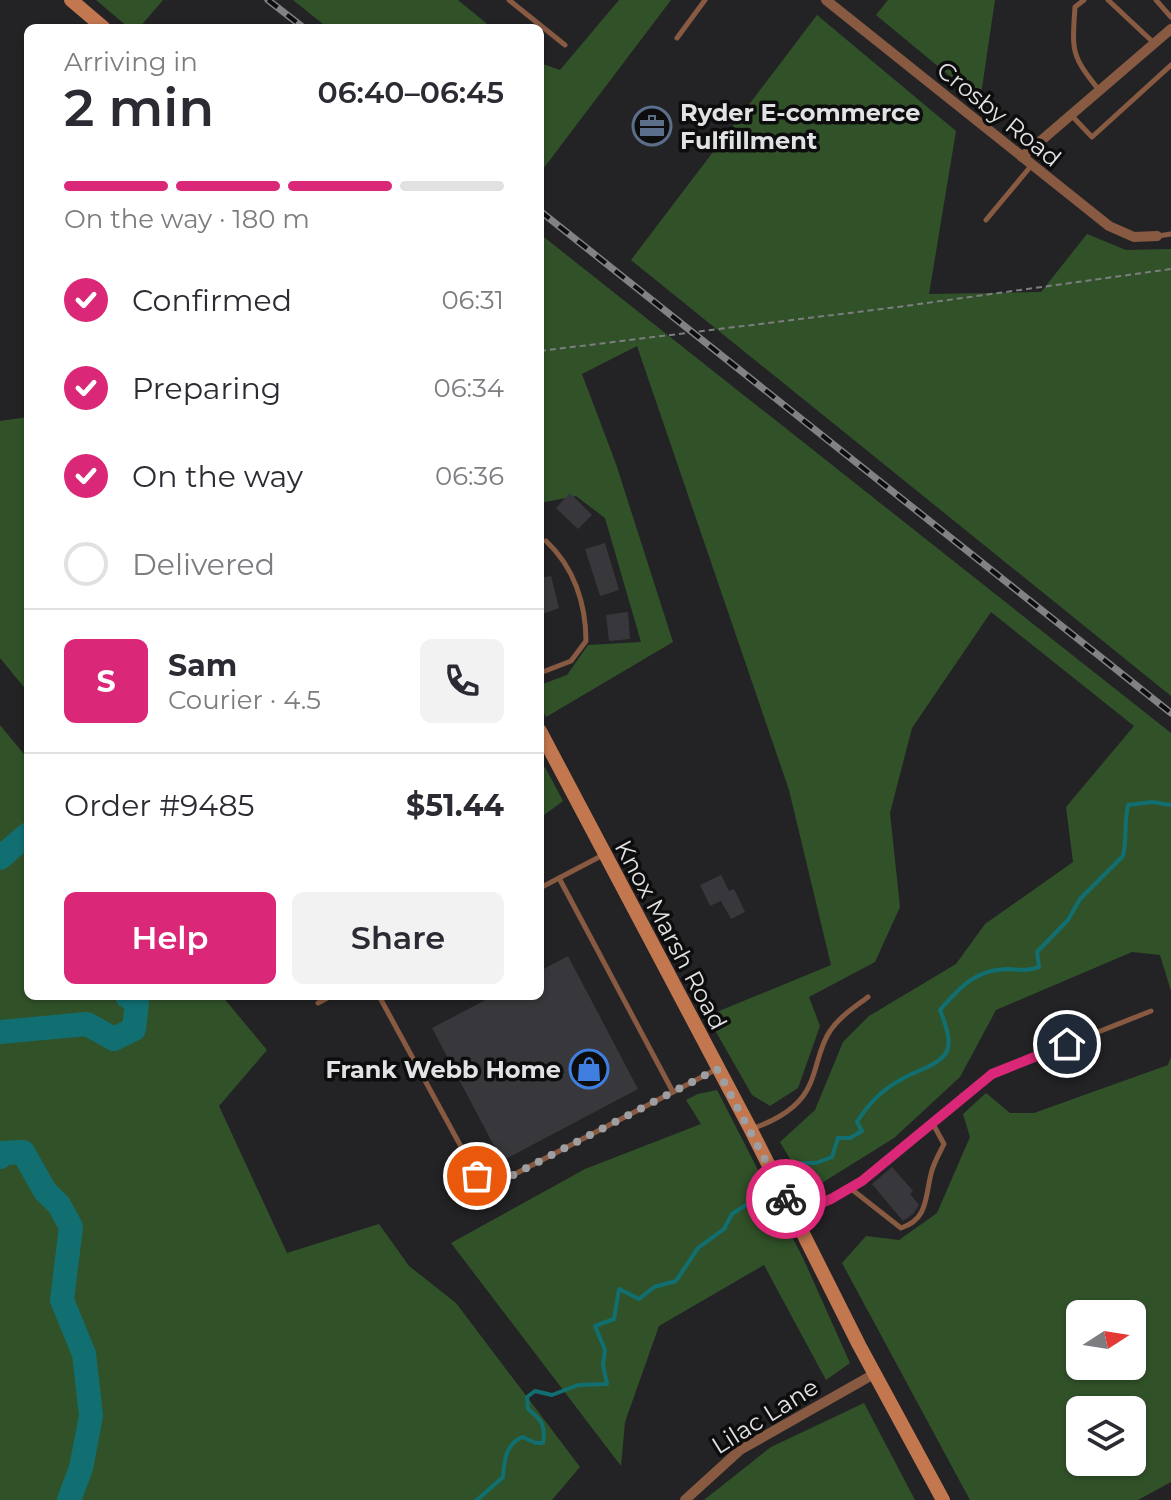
<!DOCTYPE html>
<meta charset="utf-8">
<style>
body{margin:0;font-family:Montserrat,sans-serif;background:#f2f2f3;color:#2b2b33;height:100vh;display:flex;flex-direction:column;font-size:30px;white-space:nowrap}
*{box-sizing:border-box;margin:0}
p{font-size:26px;color:#7c7c81}
.icon{flex:none;width:44px;height:44px;fill:none;stroke:currentColor;stroke-width:2;stroke-linecap:round;stroke-linejoin:round}
.map{position:relative;flex:1;overflow:hidden}
.panel{position:absolute;left:24px;top:24px;width:520px;height:976px;display:flex;flex-direction:column;background:#fff;border-radius:12px;box-shadow:0 2px 6px #0004}
.panel>*{flex:none}
.needle{width:52px;rotate:78deg}
.fabs{position:absolute;left:1066px;top:1300px;display:grid;gap:16px}
.fabs a{display:grid;place-items:center;width:80px;height:80px;border-radius:12px;background:#fff;box-shadow:0 2px 6px #0004;font-size:40px}
.pin{position:absolute;display:grid;place-items:center;width:68px;height:68px;color:#fff;margin:-34px;border:4px solid #fff;border-radius:50%;box-shadow:0 2px 8px #0007}
.courier{position:absolute;display:grid;place-items:center;width:80px;height:80px;margin:-40px;border:6px solid #db2777;border-radius:50%;background:#fff;color:#222;box-shadow:0 2px 10px #0007}
.summary em{font-style:normal;font-weight:600}
.summary div{display:flex;flex-direction:column-reverse}
.summary{display:flex;align-items:center;justify-content:space-between;height:136px;padding:0 40px}
h1{font-size:52px;font-weight:600;line-height:60px}
.bar{display:grid;grid-template-columns:repeat(4,1fr);gap:12px 8px;align-content:center;height:96px;padding:0 40px}
.bar i{height:10px;border-radius:6px;background:#e1e1e2}
.bar .active{background:#db2777}
.bar p{grid-column:span 4}
.line{display:flex;align-items:center;gap:20px;padding:0 40px;border-top:2px solid #e1e1e2}
.line div{flex:1}
.round{display:grid;place-items:center;flex:none;width:84px;height:84px;border-radius:12px;background:#f2f2f3}
ol{padding:0 40px;list-style:none}
li{display:flex;align-items:center;gap:24px;height:88px}
li p{margin-inline-start:auto}
li .icon{padding:8px;border-radius:50%;background:#db2777;color:#fff;stroke-width:4}
li:last-child{color:#7c7c81}
li i{width:44px;height:44px;border:4px solid #e1e1e2;border-radius:50%}
.button{display:flex;gap:16px;margin-top:auto;padding:16px 40px}
.button a{flex:1;height:92px;border-radius:12px;background:#db2777;color:#fff;font-size:32px;font-weight:600;line-height:92px;text-align:center}
.button a+a{background:#f2f2f3;color:#2b2b33}
.map>svg:first-child{display:block}
.green{fill:#315229;fill-rule:evenodd}
.lines{fill:none;stroke-linecap:round;stroke-linejoin:round}
.stream{stroke:#116f71;stroke-width:4}
.river{stroke:#116f71;stroke-width:24}
.building{fill:#38383c}
.path{stroke:#7d7d80;stroke-width:2;stroke-dasharray:6 4;stroke-linecap:butt}
.service{stroke:#885a41;stroke-width:5}
.minor{stroke:#885a41;stroke-width:10}
.secondary{stroke:#c2774f;stroke-width:14}
.rail-casing{stroke:#818284;stroke-width:7}
.rail{stroke:#0d0d0e;stroke-width:4;stroke-dasharray:12;stroke-linecap:butt}
.done{stroke:#9e9fa2;stroke-width:8;stroke-dasharray:0 14.4}
.route{stroke:#db2777;stroke-width:10}
.labels{text-anchor:middle;dominant-baseline:central;stroke-width:7;stroke-linejoin:round;paint-order:stroke}
.poi-label{font-size:24px;font-weight:bold;fill:#e1e2e4;stroke:#0d0d0e;text-anchor:start}
.street-label{font-size:24px;fill:#e1e2e4;stroke:#0d0d0e}
</style>
<div class="map">
<svg width="1171" height="1500" viewBox="0 0 1171 1500">
<rect width="100%" height="100%" fill="#232326"/>
<g class="green">
<path d="M96 0H163L139 28H129Z"/>
<path d="M293 0H458L492 28H328Z"/>
<path d="M619 0H671L540 173V63L560 70Z"/>
<path d="M888 0H995L980 101 876 15Z"/>
<path d="M817 15 956 131 929 294 1041 292 1087 234 1126 250 1171 249V696L631 260Z"/>
<path d="M540 234 1171 733V991L1160 955 1132 952 996 1010 960 1077 894 1138 809 1191 780 1142 815 1110 843 1042 869 1016 956 964 985 924 1073 862 1066 807 1134 726 991 612 912 728 890 813 900 907 875 962 809 997 820 1026 798 1088 770 1106 752 1095 707 1016 831 965 789 790 637 346 582 374 616 464 673 642 546 717 540 706V685L567 675 588 645 641 642 605 518 576 496 540 503Z"/>
<path d="M28 417V692L0 658V421Z"/>
<path d="M0 725 28 759V996H222L267 1050 219 1106 287 1253 379 1224 409 1266 456 1303 580 1467 552 1500H0Z"/>
<path d="M545 767 563 801 540 818V771Z"/>
<path d="M1171 1057V1482L1138 1500H970L842 1263 866 1236 899 1240 937 1213 970 1137 963 1114 986 1093 1010 1113H1034L1168 1065ZM1080 1314H1132V1366H1080ZM1080 1410H1132V1462H1080Z"/>
<path d="M717 1090 803 1258 850 1363 826 1380 764 1265 659 1326 625 1422 621 1466 451 1243 585 1169 701 1124 686 1100 698 1094Z"/>
<path d="M864 1403 915 1500H704L771 1447Z"/>
</g>
<g class="lines">
<g class="stream">
<path d="M802 1163H816L832 1157 838 1138H850L862 1131 857 1122C868 1104 883 1089 902 1079 915 1071 937 1066 946 1053 953 1041 944 1021 940 1010 960 987 976 969 1008 969 1021 970 1028 971 1039 967L1037 952 1068 920 1080 899 1123 856C1127 841 1124 823 1128 805L1152 802 1171 805"/>
<path d="M477 1500 503 1477C504 1461 506 1444 522 1437L536 1443H543C546 1426 542 1420 528 1409L527 1397 535 1391 552 1395 578 1385 607 1384 603 1365 605 1350 595 1326 614 1319 619 1289 639 1299 654 1287 676 1281 698 1248 724 1229 732 1214 763 1194"/>
</g>
<g class="river">
<path d="M0 858 28 834"/>
<path d="M0 1032 87 1024 114 1039 134 1029 137 1002 127 996"/>
<path d="M0 1157 3 1153 23 1152 45 1191 59 1205 71 1227 62 1300 84 1354 91 1416 81 1468 69 1500"/>
</g>
</g>
<g class="building">
<path d="M570 493 592 515 578 529 556 508Z"/>
<path d="M605 543 619 590 600 596 585 549Z"/>
<path d="M551 576 559 608 543 614 540 578Z"/>
<path d="M628 612 630 639 609 641 606 615Z"/>
<path d="M721 875 729 891 734 889 745 912 731 919 721 901 710 906 700 885Z"/>
<path d="M568 956 638 1089 502 1161 432 1028 493 996H540V971Z"/>
<path d="M892 1167 913 1191 910 1194 919 1205 913 1214 903 1221 872 1184Z"/>
</g>
<g class="lines">
<path class="path" d="M540 351 898 307 1171 269"/>
<g class="service">
<path d="M509 0 565 45"/>
<path d="M1084 0 1075 7C1072 52 1071 55 1099 90"/>
<path d="M1108 0 1154 43"/>
<path d="M1156 0 1171 17"/>
<path d="M677 38 705 0"/>
<path d="M1072 116 1092 137 1171 65"/>
<path d="M986 220 1031 166"/>
<path d="M1158 236 1171 234"/>
<path d="M540 673 571 661 586 641C586 604 574 567 546 541"/>
<path d="M559 878 673 1092 717 1069"/>
<path d="M540 888 603 855"/>
<path d="M379 996 477 1176 481 1182 490 1187 673 1092"/>
<path d="M318 1003 331 996"/>
<path d="M751 1129C775 1121 800 1108 810 1084 818 1066 819 1047 830 1031 839 1017 855 1007 868 997"/>
<path d="M850 1188 901 1228C928 1219 925 1198 931 1174 933 1164 939 1154 944 1144L933 1124"/>
<path d="M794 1214 831 1199 862 1181 992 1074 1151 1011"/>
</g>
<g class="minor">
<path d="M826 0 1109 226 1134 237 1157 236"/>
<path d="M1022 157 1171 29"/>
<path d="M685 1500 740 1450 874 1374"/>
</g>
<g class="secondary">
<path d="M71 0 104 28"/>
<path d="M540 731 751 1130 859 1345 943 1500"/>
</g>
<g class="rail-casing">
<g id="rail">
<path d="M268 0 304 28"/>
<path d="M540 211 1171 713"/>
</g>
</g>
<use href="#rail" class="rail"/>
</g>
<g class="lines">
<path class="done" d="M477 1176 490 1187 717 1069 786 1199"/>
<path class="route" d="M786 1199 793 1214 831 1199 862 1181 992 1074 1067 1044"/>
</g>
<defs>
<g id="office-ring" transform="scale(2)"><circle r="9.5" fill="#0d0d0e" stroke="#5c6f8a" stroke-width="1.5"/><path d="M-6-3h4V-5.5h4V-3h4V5H-6ZM-1-4.5V-3h2v-1.5ZM-6 0V1H6V0Z" fill="#5c6f8a"/></g>
<g id="shop-ring" transform="scale(2)"><circle r="9.5" fill="#0d0d0e" stroke="#3f7fe0" stroke-width="1.5"/><path d="M-5-2.5h2.3a2.7 3.5 0 0 1 5.4 0H5L5.5 6h-11ZM-1.5-2.5h3a1.5 2.3 0 0 0-3 0Z" fill="#3f7fe0"/></g>
</defs>
<g fill-rule="evenodd">
<use href="#office-ring" x="652" y="126"/>
<use href="#shop-ring" x="589" y="1069"/>
</g>
<g class="labels">
<g class="poi-label">
<text x="680" y="112">Ryder E-commerce<tspan x="680" dy="28">Fulfillment</tspan></text>
<text x="561" y="1069" text-anchor="end">Frank Webb Home</text>
</g>
<g class="street-label">
<text transform="translate(999 114) rotate(39)">Crosby Road</text>
<text transform="translate(671 935) rotate(62)">Knox Marsh Road</text>
<text transform="translate(765 1416) rotate(-32)">Lilac Lane</text>
</g>
</g>
</svg>
<div class="fabs">
<a><svg class="needle" viewBox="-14 -14 28 28"><path d="M0-13l5 13h-10z" fill="#e53935"/><path d="M0 13l5-13h-10z" fill="#7c7c81"/></svg></a>
<a><svg class="icon" aria-label="layers" viewBox="0 0 24 24"><path d="M12 4l9 5-9 5-9-5zM3 14l9 5 9-5"/></svg></a>
</div>
<div class="pin" style="left:477px;top:1176px;background:#ea580c"><svg class="icon" aria-label="bag" viewBox="0 0 24 24"><path d="M5 8h14l-1 12H6zM9 8a3 3 0 0 1 6 0"/></svg></div>
<div class="pin" style="left:1067px;top:1044px;background:#1f2937"><svg class="icon" aria-label="home" viewBox="0 0 24 24"><path d="M3 11l9-7 9 7M6 9v11h12V9"/></svg></div>
<div class="courier" style="left:786px;top:1199px"><svg class="icon" aria-label="bike" viewBox="0 0 24 24"><circle cx="6" cy="16" r="4"/><circle cx="18" cy="16" r="4"/><path d="M6 16l4-8h5l3 8M10 8l3 8H6M13 5h3"/></svg></div>
<section class="panel">
<div class="summary"><div><h1>2 min</h1><p>Arriving in</p></div><em>06:40–06:45</em></div>
<div class="bar"><i class="active"></i><i class="active"></i><i class="active"></i><i></i><p>On the way · 180 m</p></div>
<ol>
<li><svg class="icon" aria-label="check" viewBox="0 0 24 24"><path d="M5 12l5 5 9-10"/></svg>Confirmed<p>06:31</p></li>
<li><svg class="icon" aria-label="check" viewBox="0 0 24 24"><path d="M5 12l5 5 9-10"/></svg>Preparing<p>06:34</p></li>
<li><svg class="icon" aria-label="check" viewBox="0 0 24 24"><path d="M5 12l5 5 9-10"/></svg>On the way<p>06:36</p></li>
<li><i></i>Delivered</li>
</ol>
<div class="line" style="height:144px"><b class="round" style="background:#db2777;color:#fff">S</b><div><b>Sam</b><p>Courier · 4.5</p></div><a class="round"><svg class="icon" aria-label="phone" viewBox="0 0 24 24"><path d="M5 4h4l2 5-3 2q2 4 5 5l2-3 5 2v4C11 20 4 13 5 4z"/></svg></a></div>
<div class="line" style="height:104px"><div>Order #9485</div><b>$51.44</b></div>
<div class="button"><a>Help</a><a>Share</a></div>
</section>
</div>
